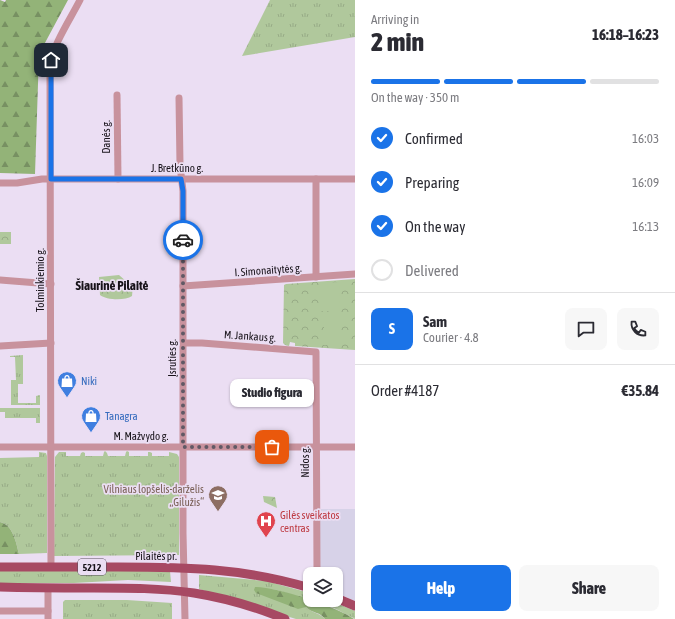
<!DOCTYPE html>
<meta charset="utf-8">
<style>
body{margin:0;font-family:"Asap Condensed",sans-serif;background:#f7f7f7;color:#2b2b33;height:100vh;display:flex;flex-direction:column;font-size:15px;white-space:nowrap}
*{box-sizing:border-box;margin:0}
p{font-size:13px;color:#7c7c81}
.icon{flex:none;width:22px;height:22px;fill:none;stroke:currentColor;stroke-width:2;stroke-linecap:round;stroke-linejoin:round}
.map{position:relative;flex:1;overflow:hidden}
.details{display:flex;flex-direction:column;background:#fff;width:320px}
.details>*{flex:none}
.tools{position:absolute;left:303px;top:567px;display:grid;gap:8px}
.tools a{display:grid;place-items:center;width:40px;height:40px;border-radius:8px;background:#fff;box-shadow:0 1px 3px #0004;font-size:20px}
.pin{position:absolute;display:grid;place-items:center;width:34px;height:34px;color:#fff;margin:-17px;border-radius:8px;box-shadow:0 2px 6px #0006}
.courier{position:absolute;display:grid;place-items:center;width:40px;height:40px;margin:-20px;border:3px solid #1a73e8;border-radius:50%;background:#fff;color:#222;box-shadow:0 1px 5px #0007}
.bubble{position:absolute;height:28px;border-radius:8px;background:#fff;box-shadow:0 1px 3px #0004;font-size:13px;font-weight:800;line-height:28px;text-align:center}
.summary em{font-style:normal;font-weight:800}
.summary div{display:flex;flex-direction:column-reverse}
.summary{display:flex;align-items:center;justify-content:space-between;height:68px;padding:0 16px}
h1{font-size:26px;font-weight:800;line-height:30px}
.bar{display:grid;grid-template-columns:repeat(4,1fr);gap:6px 4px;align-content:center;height:48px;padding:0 16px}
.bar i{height:5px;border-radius:3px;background:#e1e1e2}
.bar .active{background:#1a73e8}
.bar p{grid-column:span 4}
.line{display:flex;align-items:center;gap:10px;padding:0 16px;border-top:1px solid #e1e1e2}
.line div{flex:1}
.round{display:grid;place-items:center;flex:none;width:42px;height:42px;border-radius:8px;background:#f7f7f7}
ol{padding:0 16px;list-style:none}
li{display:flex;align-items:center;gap:12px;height:44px}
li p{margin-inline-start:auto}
li .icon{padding:4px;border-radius:50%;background:#1a73e8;color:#fff;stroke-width:4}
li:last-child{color:#7c7c81}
li i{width:22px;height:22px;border:2px solid #e1e1e2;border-radius:50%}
.primary-button{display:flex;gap:8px;margin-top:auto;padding:8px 16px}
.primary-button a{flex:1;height:46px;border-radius:8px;background:#1a73e8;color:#fff;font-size:16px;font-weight:800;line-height:46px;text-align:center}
.primary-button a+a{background:#f7f7f7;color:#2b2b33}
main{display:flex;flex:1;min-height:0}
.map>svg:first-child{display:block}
.commercial{fill:#d7d2e8}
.grass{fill:url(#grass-tufts)}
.forest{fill:url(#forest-firs)}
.park{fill:url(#park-crowns)}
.garden{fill:#b0c89c}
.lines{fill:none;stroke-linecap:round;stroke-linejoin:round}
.minor{stroke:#c8929d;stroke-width:7}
.major{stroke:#a74963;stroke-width:9}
.done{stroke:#615965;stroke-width:4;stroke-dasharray:0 7.2}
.route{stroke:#1a73e8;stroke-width:5}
.labels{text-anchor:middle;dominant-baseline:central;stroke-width:3.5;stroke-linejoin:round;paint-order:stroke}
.shield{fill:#ebdef3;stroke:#574f5a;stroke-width:1}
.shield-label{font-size:10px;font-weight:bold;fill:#171219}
.street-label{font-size:11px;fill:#171219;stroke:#ebdef3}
.shop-label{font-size:11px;fill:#366cbe;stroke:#ebdef3;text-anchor:start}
.education-label{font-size:11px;fill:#785e54;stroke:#ebdef3;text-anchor:end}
.health-label{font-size:11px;fill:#be3a42;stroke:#ebdef3;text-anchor:start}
.quarter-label{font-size:13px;font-weight:bold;fill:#171219;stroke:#ebdef3}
</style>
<main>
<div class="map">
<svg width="355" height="619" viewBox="0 0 355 619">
<defs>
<pattern id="grass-tufts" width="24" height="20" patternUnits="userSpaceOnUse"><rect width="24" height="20" fill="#b0c89c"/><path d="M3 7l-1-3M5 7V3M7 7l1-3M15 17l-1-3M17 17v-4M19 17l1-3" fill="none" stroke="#97ab86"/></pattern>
<pattern id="forest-firs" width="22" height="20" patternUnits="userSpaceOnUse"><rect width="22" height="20" fill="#93b378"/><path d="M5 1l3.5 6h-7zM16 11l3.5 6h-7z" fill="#779062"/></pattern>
<pattern id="park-crowns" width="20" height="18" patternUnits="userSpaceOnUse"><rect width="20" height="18" fill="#b0c89c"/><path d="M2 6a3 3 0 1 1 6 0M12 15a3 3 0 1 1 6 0" fill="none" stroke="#97ab86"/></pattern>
</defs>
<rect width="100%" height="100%" fill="#ebdef3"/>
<path class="commercial" d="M319 509H355V601L336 593V574H317Z"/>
<g class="grass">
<path d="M270 0H355V37L242 56Z"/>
<path d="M23 355V384H18V403H36V396L40 395V405H11V380H16L15 357H10V356Z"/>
<path d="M0 408H40V423H36V418H5V412H0Z"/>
<path d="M105 451 107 453 108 456H125L126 452 127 451 129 452V456H148V452H150L152 453V456H169V452L177 454 179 457V555L54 556 55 457 59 452H66V456H80L81 453 83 452 85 453V456H103L104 452Z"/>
<path d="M39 452 46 453 47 456V553L19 554C16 542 13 525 0 522V458L39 457Z"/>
<path d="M0 571H170L171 582 128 580 74 583H0Z"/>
<path d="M199 575 266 581 310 593V600H329L355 611V619L334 608 277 590 255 588 306 607C313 614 319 612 325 619H296L199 589Z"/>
<path d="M65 600H127L172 603V619H63V602Z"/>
</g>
<g class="forest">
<path d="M0 0 5 2 6 0H68L39 54 35 174 0 173Z"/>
<path d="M0 522C13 525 16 542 19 554H0Z"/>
<path d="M255 587C274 586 338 607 354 619H325C319 611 313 614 306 607L298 609 256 593 254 590Z"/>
</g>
<g class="park">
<rect x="0" y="232" width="11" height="12"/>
<path d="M119 275 127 282 133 285 132 296C125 301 106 300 100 295L99 277Z"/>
<path d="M355 279V350L295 346V343L290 342 289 346 285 345 283 343 284 285 286 284Z"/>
<path d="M263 496 275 497 277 508 264 502Z"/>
</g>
<g class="garden">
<path d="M339 282 340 311H319V283Z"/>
<rect x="324" y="314" width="16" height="31"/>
</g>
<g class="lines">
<g class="minor">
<path d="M117 95 118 179"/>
<path d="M179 98 180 165 183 191V533L185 619"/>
<path d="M316 179V277"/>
<path d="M0 183H17L42 179H355"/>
<path d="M0 280 51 284"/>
<path d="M183 286 355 274"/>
<path d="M183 343H202L316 352 317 571"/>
<path d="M0 346 51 343"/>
<path d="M0 447H355"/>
<path d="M51 567 50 66C52 46 71 18 80 0"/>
<path d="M0 611H48"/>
<path d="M48 619V588"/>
</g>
<g class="major">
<path d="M0 567C39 567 79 567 118 567 186 567 244 568 310 588"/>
<path d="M0 587C31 588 63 588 94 588 128 588 161 588 194 593 225 598 256 607 285 619"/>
<path d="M336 598 355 606"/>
</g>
</g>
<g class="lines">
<path class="done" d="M183 240V447H272"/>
<path class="route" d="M51 60V179H181L183 191V240"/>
</g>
<defs>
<g id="shop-pin" transform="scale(1)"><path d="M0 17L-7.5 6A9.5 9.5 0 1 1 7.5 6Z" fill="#3f7fe0" stroke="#ebdef3"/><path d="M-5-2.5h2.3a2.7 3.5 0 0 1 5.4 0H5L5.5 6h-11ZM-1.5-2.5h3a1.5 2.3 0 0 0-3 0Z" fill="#fff"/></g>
<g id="school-pin" transform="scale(1)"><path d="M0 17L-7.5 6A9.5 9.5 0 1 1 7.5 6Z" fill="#8d6e63" stroke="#ebdef3"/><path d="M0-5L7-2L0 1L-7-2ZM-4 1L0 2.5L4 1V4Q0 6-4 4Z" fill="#fff"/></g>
<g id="hospital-pin" transform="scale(1)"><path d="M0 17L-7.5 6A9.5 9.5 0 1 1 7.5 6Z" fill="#e0444e" stroke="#ebdef3"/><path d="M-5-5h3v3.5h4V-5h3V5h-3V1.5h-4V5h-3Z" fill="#fff"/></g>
</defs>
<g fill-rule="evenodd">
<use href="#shop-pin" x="67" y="381"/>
<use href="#shop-pin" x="91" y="416"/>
<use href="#school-pin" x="218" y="495"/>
<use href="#hospital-pin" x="266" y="521"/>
</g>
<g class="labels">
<rect class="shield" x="78" y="559" width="28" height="16" rx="3"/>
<g class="shield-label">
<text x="92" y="567">5212</text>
</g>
<g class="street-label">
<text transform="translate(106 137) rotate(-90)">Danės g.</text>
<text x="177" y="168">J. Bretkūno g.</text>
<text transform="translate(268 270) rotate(-4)">I. Simonaitytės g.</text>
<text transform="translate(40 280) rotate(-90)">Tolminkiemio g.</text>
<text transform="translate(250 336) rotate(4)">M. Jankaus g.</text>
<text transform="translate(172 358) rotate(-90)">Įsruties g.</text>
<text x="141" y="436">M. Mažvydo g.</text>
<text transform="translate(305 462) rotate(-90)">Nidos g.</text>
<text x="156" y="556">Pilaitės pr.</text>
</g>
<g class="shop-label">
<text x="81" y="381">Niki</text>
<text x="105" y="416">Tanagra</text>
</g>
<g class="education-label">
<text x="204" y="489">Vilniaus lopšelis-darželis<tspan x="204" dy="13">„Gilužis“</tspan></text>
</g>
<g class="health-label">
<text x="280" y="515">Gilės sveikatos<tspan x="280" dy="13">centras</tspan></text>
</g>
<g class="quarter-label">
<text x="112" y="285">Šiaurinė Pilaitė</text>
</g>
</g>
</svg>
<div class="tools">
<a><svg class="icon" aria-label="layers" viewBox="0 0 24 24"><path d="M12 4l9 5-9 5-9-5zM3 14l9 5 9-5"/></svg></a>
</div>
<div class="pin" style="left:272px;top:447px;background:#ea580c"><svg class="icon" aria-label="bag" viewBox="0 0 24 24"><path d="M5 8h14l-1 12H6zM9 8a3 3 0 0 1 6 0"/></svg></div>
<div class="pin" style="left:51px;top:60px;background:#1f2937"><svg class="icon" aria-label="home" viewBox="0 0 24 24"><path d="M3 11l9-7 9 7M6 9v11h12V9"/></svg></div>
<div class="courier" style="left:183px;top:240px"><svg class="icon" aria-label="car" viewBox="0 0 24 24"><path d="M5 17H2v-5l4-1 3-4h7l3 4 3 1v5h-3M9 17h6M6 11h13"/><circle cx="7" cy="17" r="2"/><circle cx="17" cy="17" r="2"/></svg></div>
<div class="bubble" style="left:230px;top:379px;width:84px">Studio figura</div>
</div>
<section class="details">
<div class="summary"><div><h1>2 min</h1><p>Arriving in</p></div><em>16:18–16:23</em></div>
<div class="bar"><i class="active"></i><i class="active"></i><i class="active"></i><i></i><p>On the way · 350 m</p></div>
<ol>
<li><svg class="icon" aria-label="check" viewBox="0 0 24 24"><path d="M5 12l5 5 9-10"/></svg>Confirmed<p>16:03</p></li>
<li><svg class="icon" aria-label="check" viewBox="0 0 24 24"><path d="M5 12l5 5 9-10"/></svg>Preparing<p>16:09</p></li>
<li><svg class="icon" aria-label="check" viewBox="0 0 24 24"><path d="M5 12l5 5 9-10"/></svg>On the way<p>16:13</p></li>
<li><i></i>Delivered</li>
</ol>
<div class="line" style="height:72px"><b class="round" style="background:#1a73e8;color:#fff">S</b><div><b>Sam</b><p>Courier · 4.8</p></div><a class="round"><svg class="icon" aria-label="chat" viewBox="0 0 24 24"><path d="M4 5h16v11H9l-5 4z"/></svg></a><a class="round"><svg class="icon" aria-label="phone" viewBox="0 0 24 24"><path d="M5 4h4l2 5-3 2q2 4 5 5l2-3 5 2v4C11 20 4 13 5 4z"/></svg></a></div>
<div class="line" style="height:52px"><div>Order #4187</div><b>€35.84</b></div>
<div class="primary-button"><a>Help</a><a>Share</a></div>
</section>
</main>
